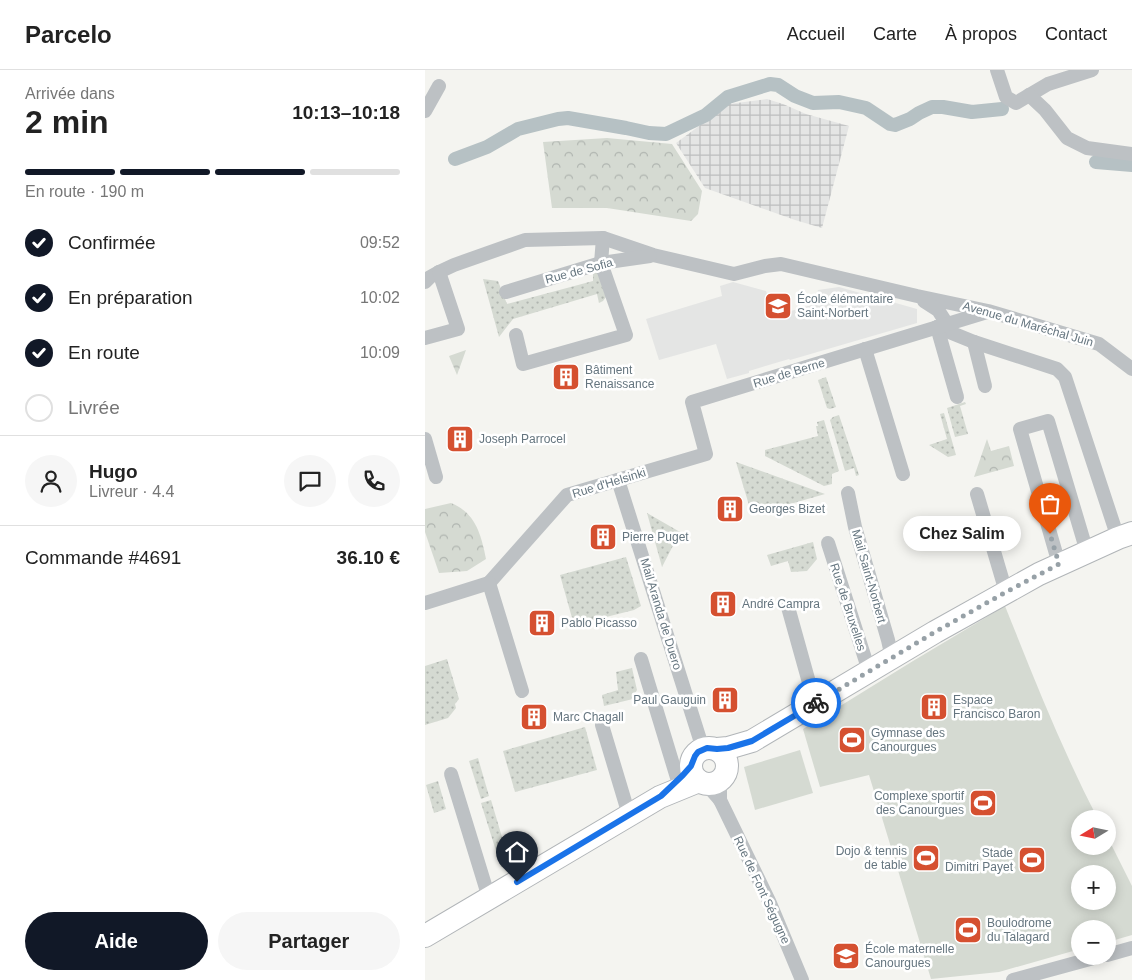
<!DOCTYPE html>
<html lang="fr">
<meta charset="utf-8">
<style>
body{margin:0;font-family:Helvetica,sans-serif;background:#f6f6f6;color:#222;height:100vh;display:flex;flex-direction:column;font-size:19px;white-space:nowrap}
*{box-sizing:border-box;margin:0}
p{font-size:16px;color:#767676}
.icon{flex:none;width:28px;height:28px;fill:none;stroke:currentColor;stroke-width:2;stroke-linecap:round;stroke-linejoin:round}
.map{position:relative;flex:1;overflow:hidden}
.panel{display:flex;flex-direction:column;background:#fff;width:425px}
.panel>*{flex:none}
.needle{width:32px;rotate:260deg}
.fabs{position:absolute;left:646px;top:740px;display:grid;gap:10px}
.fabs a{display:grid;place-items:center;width:45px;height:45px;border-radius:50%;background:#fff;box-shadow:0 2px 12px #0003;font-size:25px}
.pin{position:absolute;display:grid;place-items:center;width:42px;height:42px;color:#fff;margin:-51px -21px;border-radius:50% 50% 50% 0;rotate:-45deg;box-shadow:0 0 5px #0007}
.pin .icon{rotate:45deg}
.courier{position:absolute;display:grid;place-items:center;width:50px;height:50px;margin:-25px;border:4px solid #1a73e8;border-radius:50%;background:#fff;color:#222;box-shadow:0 1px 6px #0007}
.bubble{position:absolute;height:35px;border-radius:18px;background:#fff;box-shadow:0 2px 12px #0003;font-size:16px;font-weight:700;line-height:35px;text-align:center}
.headline em{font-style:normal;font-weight:700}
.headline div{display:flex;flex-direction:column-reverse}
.headline{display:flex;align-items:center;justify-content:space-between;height:85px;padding:0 25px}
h1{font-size:32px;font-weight:700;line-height:38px}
.bar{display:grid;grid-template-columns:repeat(4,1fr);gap:8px 5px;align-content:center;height:60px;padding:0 25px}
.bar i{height:6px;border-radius:4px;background:#e0e0e0}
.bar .active{background:#111827}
.bar p{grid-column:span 4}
.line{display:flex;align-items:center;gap:12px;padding:0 25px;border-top:1px solid #e0e0e0}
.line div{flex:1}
.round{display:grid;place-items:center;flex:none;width:52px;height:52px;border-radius:26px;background:#f6f6f6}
ol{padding:0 25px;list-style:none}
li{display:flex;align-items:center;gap:15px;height:55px}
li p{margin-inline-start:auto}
li .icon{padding:5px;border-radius:50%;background:#111827;color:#fff;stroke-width:4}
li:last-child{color:#767676}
li i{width:28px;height:28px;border:2px solid #e0e0e0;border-radius:50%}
.cta{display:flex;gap:10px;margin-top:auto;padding:10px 25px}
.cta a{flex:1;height:58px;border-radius:30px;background:#111827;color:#fff;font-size:20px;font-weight:700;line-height:58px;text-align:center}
.cta a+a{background:#f6f6f6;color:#222}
header{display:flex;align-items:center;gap:30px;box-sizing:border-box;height:70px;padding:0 25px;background:#fff;border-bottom:1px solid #e0e0e0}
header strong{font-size:24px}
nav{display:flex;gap:28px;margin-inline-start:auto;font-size:18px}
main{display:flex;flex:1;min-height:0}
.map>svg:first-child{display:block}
.built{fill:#e4e5e4}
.industrial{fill:url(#industrial-grid)}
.grass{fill:url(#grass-dots)}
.forest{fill:url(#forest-crowns)}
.pitch{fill:#d5dad2;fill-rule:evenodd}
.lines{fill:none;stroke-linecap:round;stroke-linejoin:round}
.canal{stroke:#b6c1c4;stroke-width:14}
.primary-casing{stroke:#b1b5b8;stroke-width:24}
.minor{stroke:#bdc1c4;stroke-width:14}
.primary{stroke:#fff;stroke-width:22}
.done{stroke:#97a1a7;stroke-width:5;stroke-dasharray:0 9}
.route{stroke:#1a73e8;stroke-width:6}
.labels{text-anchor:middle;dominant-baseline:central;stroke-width:5;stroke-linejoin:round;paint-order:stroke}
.street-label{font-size:12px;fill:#65757f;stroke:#fff}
.poi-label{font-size:12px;fill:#65757f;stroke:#fff;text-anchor:start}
</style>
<header>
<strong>Parcelo</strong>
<nav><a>Accueil</a><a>Carte</a><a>À propos</a><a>Contact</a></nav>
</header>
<main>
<section class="panel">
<div class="headline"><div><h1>2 min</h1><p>Arrivée dans</p></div><em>10:13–10:18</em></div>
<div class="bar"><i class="active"></i><i class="active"></i><i class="active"></i><i></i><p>En route · 190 m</p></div>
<ol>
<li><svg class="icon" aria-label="check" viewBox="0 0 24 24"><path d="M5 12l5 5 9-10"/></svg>Confirmée<p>09:52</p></li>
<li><svg class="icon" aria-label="check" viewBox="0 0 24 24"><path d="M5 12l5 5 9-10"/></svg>En préparation<p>10:02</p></li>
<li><svg class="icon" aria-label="check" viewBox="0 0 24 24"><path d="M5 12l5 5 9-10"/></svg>En route<p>10:09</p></li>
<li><i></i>Livrée</li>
</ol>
<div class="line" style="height:90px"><a class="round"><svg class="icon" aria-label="person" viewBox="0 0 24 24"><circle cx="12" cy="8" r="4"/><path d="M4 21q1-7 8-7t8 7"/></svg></a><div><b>Hugo</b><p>Livreur · 4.4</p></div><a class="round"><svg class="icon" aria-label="chat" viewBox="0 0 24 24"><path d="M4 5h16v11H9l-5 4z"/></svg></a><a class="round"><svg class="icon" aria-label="phone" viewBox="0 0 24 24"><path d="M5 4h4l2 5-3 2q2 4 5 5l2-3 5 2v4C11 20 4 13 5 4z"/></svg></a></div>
<div class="line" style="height:65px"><div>Commande #4691</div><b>36.10 €</b></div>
<div class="cta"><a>Aide</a><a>Partager</a></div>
</section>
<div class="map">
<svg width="707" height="910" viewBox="0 0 707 910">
<defs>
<pattern id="industrial-grid" width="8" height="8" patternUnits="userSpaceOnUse" patternTransform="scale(1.25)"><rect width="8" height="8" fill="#e4e5e4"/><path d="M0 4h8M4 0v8" fill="none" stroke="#bcbebe"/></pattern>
<pattern id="grass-dots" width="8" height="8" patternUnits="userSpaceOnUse" patternTransform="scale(1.25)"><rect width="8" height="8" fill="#d5dad2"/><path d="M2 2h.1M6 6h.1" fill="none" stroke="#b0b5b0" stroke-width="1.8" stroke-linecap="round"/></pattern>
<pattern id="forest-crowns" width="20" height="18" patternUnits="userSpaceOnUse" patternTransform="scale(1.25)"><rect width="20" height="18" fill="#d5dad2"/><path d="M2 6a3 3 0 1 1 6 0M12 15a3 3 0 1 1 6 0" fill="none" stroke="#b0b5b0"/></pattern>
</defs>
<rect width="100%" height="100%" fill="#f4f4f0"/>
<path class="built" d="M308 212 341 221 345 233 354 231 359 243 390 234 393 220 414 217 492 239V253L365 290 364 289 324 301V303L302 309 291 274 234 290 221 249 297 226 295 216Z"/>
<path class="industrial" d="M342 29 358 34 381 44 424 56 397 158 370 150 280 118 251 73 304 34Z"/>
<g class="grass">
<path d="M168 199 172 201 181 227 178 231 174 233 172 224 88 249 74 267 58 209 73 211 82 234 168 211Z"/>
<path d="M401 307 411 337 405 339 402 338 393 310Z"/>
<path d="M540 332 541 334 535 336 543 364 530 367 522 338Z"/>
<path d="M519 343 531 385 523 387 504 375 522 369 515 344Z"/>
<path d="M414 345 434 405 431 406 429 398 420 401 405 350 408 347Z"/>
<path d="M399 350 414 401 407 404V414L399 416 340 386V380L393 366 391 356H393L392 352Z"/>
<path d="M311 392 400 424 327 445Z"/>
<path d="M222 443 255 462 237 497Z"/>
<path d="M388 472 392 489 382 501 366 502 363 491 346 496 342 485Z"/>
<path d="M201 487 216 536 209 540 149 555 135 505Z"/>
<path d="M22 589 34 629 30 634 31 638 23 648 0 655V596Z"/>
<path d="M207 598 212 620 208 626V629L179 636 177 625 193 620 191 602Z"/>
<path d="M160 657 172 700 90 722 78 681Z"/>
<path d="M53 688 64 726 56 729 44 691Z"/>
<path d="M13 711 21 739 9 743 1 715Z"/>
<path d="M66 730 85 794 76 797 56 733Z"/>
</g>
<g class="forest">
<path d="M182 68 247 74 277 121 273 144 266 151 182 138H127L118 72Z"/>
<path d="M41 280 32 305 24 286Z"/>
<path d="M562 369 566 381 584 376 589 396 549 407Z"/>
<path d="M26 433C51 443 56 465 61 489L42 501 14 503 0 462V439Z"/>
</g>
<g class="pitch">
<path d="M580 536C609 608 637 680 673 749H655V776H682L683 768 707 816V865L683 872 682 859H655V879L574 902 506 909 444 705 395 717 378 659 488 591ZM655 804H682V831H655Z"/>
<path d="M375 680 388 723 330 740 319 697Z"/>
</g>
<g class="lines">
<g class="canal">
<path d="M30 89 62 77 93 59 133 49 143 48 201 58 224 63 241 64 281 45 303 27 345 14 353 15 370 26 388 33 414 32 441 38 465 54 470 55 485 49 494 43 507 37H518L547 42 577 39"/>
<path d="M671 92 707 95"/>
</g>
<g class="primary-casing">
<g id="primary">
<circle cx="284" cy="696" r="18"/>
<path d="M292 679 303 678 327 671 510 562 614 504 693 468 707 463"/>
<path d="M0 866 235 727 274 711"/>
</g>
</g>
<g class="minor">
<path d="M572 0 581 27 591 33 623 14 667 0"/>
<path d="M604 25 620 40 642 68 662 78 707 84"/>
<path d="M0 41 14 16"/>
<path d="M0 212 5 207 14 202 29 195 100 170 178 168 228 185 309 204 340 196 356 194 492 226 563 241 674 274 707 299"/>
<path d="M81 222 176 193 225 186"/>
<path d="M499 231 513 240 522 254"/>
<path d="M512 257 549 272 632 299 640 307 693 468"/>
<path d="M512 257 532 327"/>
<path d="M91 265 98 294 201 265 176 193 178 168"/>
<path d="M0 268 33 259 14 202"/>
<path d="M549 272 560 316"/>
<path d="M440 279 478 404"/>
<path d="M0 369 11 407"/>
<path d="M193 410 278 679"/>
<path d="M423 423 430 457 463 570 467 588"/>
<path d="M552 424 581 522"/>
<path d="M403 473 444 601"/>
<path d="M634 494 595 359 623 351 662 482"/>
<path d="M64 513 142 425 281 384 267 332 562 242"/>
<path d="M64 513 97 621"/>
<path d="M0 533 64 513"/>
<path d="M363 537 390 634"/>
<path d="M216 589 253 711"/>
<path d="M177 655 204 745"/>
<path d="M26 704 64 828"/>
<path d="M281 714 295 730 344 831 377 910"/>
<path d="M295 730V720L296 710"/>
<path d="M682 885 707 878"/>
<path d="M588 910 676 886"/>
</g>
<use href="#primary" class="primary"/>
</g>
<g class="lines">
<path class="done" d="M391 633 510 562 581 522 634 494 625 464"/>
<path class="route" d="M92 812 236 726 258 705 266 696 270 686 273 682 282 678 292 679 303 678 327 671 391 633"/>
</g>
<defs>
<g id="school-square" transform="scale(1.4375)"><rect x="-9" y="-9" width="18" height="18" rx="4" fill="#d55030" stroke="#fff"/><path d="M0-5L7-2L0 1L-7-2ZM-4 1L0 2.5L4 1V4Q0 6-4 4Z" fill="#fff"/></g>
<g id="building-square" transform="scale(1.4375)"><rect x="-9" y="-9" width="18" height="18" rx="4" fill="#d55030" stroke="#fff"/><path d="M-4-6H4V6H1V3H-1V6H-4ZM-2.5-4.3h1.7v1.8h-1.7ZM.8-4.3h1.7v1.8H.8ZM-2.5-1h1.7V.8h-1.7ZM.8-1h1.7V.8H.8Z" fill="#fff"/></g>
<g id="stadium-square" transform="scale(1.4375)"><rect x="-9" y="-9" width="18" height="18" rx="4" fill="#d55030" stroke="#fff"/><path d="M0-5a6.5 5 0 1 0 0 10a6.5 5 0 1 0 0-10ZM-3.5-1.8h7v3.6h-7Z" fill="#fff"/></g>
</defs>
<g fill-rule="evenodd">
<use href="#school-square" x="353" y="236"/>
<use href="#building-square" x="141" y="307"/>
<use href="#building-square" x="35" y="369"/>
<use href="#building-square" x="305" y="439"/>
<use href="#building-square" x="178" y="467"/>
<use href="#building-square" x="298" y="534"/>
<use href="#building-square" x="117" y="553"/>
<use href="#building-square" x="300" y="630"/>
<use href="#building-square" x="509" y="637"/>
<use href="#building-square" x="109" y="647"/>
<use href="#stadium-square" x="427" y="670"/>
<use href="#stadium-square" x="558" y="733"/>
<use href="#stadium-square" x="501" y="788"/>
<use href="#stadium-square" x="607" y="790"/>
<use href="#stadium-square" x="543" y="860"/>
<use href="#school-square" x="421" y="886"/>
</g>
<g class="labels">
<g class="street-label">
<text transform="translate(154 201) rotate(-15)">Rue de Sofia</text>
<text transform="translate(603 254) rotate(16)">Avenue du Maréchal Juin</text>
<text transform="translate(364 303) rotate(-17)">Rue de Berne</text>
<text transform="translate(184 413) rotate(-17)">Rue d'Helsinki</text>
<text transform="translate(444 506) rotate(74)">Mail Saint-Norbert</text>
<text transform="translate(423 537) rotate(72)">Rue de Bruxelles</text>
<text transform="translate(236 544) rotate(73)">Mail Aranda de Duero</text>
<text transform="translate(337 820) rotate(65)">Rue de Font Ségugne</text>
</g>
<g class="poi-label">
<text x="372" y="229">École élémentaire<tspan x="372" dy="14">Saint-Norbert</tspan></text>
<text x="160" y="300">Bâtiment<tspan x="160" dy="14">Renaissance</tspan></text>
<text x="54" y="369">Joseph Parrocel</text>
<text x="324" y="439">Georges Bizet</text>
<text x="197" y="467">Pierre Puget</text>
<text x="317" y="534">André Campra</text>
<text x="136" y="553">Pablo Picasso</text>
<text x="281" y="630" text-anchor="end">Paul Gauguin</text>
<text x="528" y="630">Espace<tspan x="528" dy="14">Francisco Baron</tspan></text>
<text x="128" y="647">Marc Chagall</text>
<text x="446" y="663">Gymnase des<tspan x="446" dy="14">Canourgues</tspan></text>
<text x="539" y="726" text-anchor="end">Complexe sportif<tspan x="539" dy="14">des Canourgues</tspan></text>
<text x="482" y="781" text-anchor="end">Dojo &amp; tennis<tspan x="482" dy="14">de table</tspan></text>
<text x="588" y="783" text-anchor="end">Stade<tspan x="588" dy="14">Dimitri Payet</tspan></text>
<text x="562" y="853">Boulodrome<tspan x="562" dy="14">du Talagard</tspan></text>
<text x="440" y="879">École maternelle<tspan x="440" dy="14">Canourgues</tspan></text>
</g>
</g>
</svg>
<div class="fabs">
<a><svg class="needle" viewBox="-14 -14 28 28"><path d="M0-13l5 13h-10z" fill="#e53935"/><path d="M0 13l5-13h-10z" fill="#767676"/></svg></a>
<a>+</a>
<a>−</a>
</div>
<div class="pin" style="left:625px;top:464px;background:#ea580c"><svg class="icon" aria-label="bag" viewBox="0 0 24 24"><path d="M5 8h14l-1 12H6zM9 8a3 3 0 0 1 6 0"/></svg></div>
<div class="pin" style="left:92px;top:812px;background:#1f2937"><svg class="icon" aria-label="home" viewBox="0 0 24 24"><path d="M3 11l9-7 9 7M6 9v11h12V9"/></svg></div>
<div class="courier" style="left:391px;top:633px"><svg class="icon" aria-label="bike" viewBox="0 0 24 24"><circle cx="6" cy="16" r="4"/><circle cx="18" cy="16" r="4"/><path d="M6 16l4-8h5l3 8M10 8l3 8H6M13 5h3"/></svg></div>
<div class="bubble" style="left:478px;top:446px;width:118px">Chez Salim</div>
</div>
</main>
